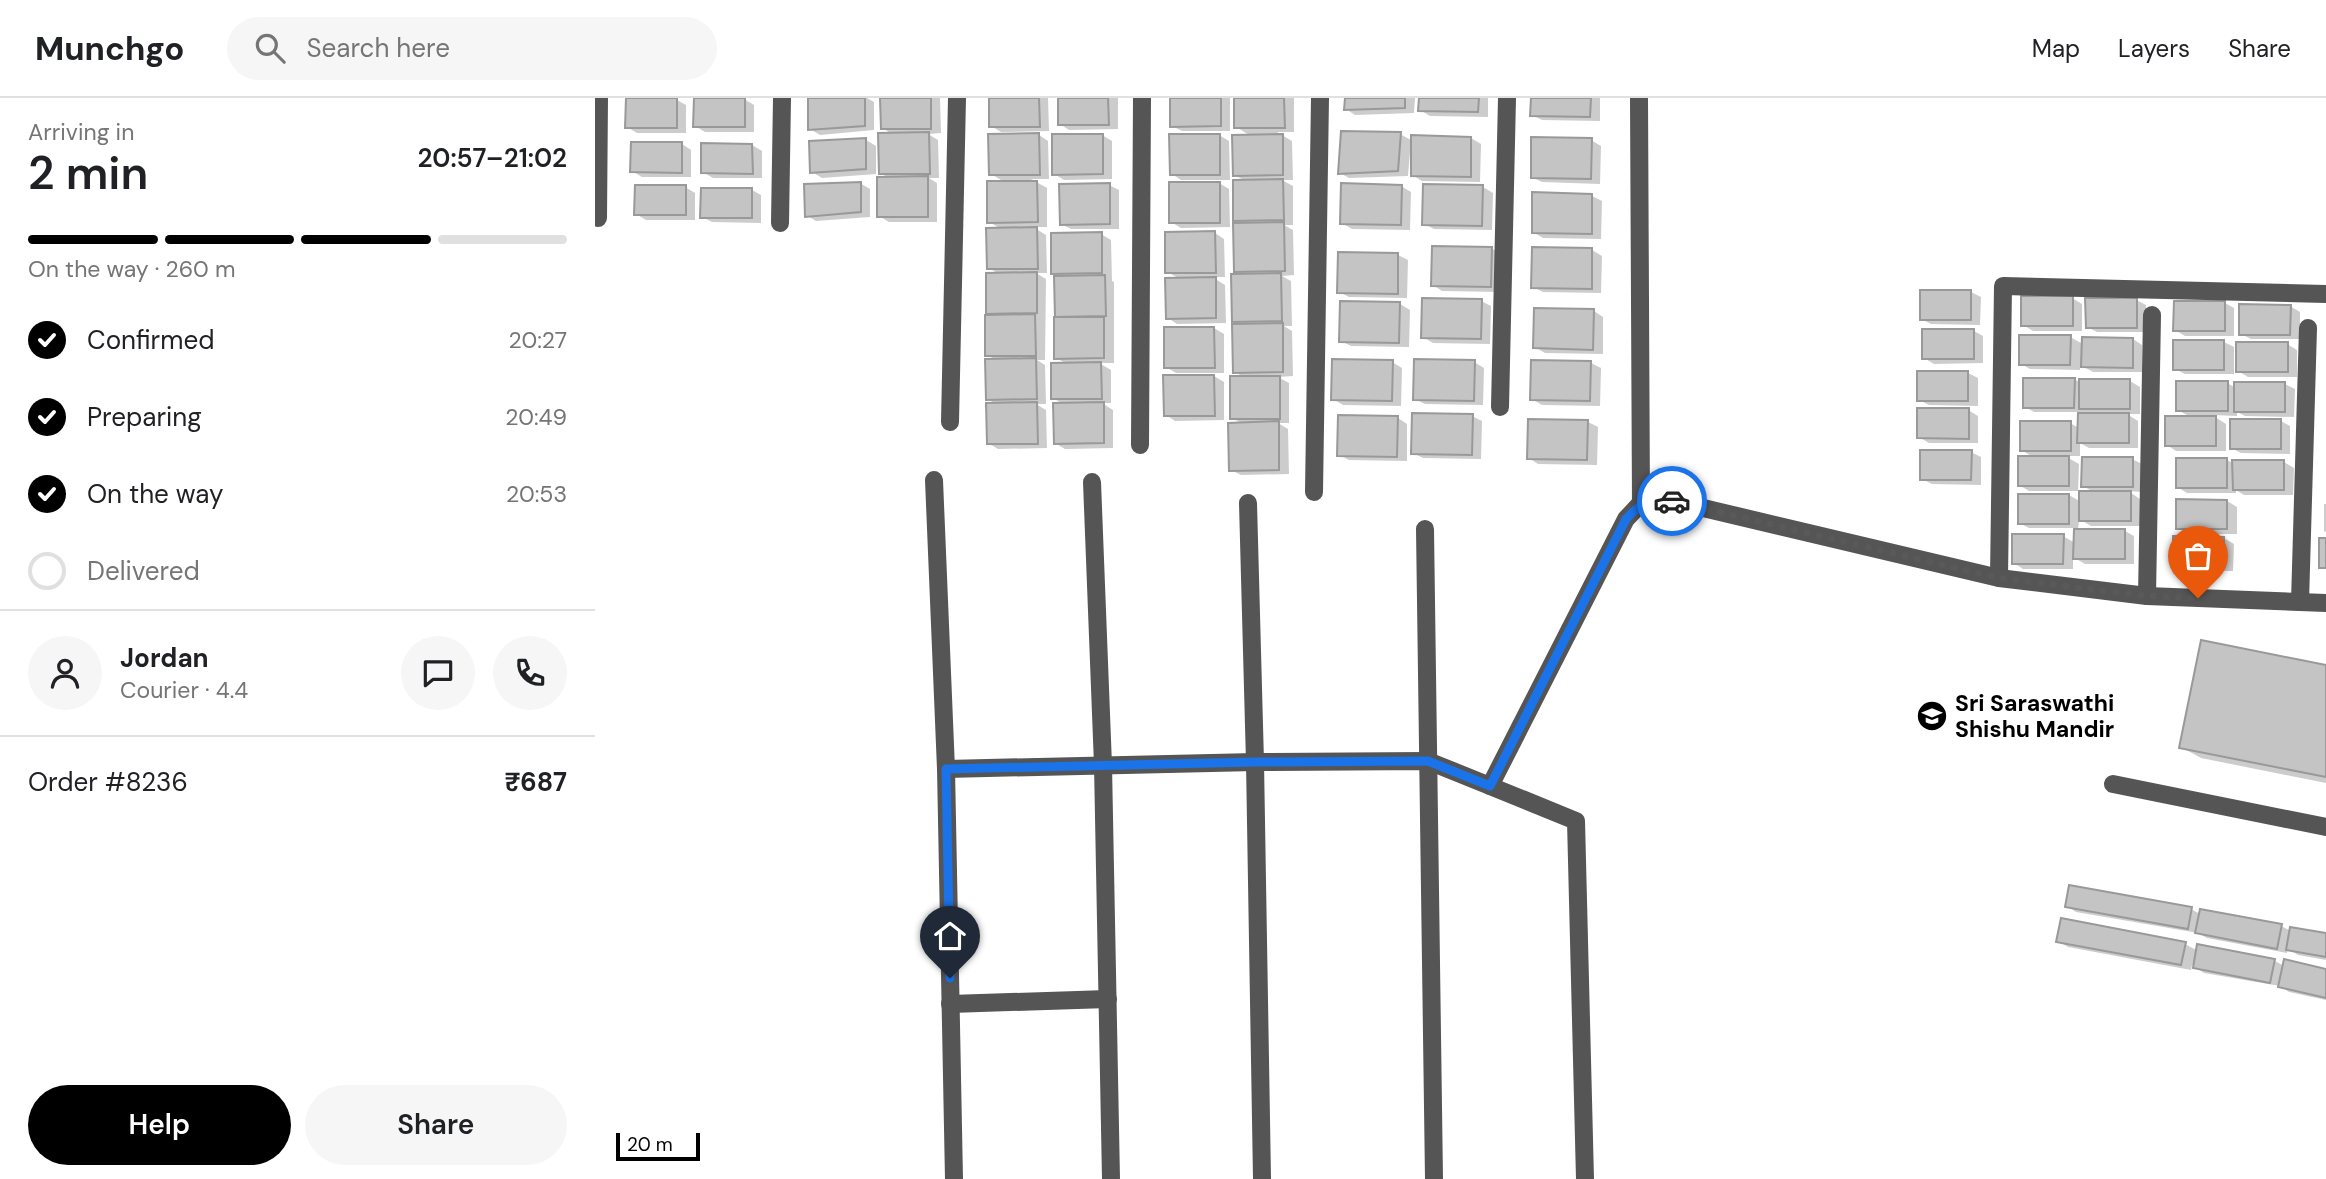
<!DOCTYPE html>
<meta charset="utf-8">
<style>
body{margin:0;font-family:"DM Sans",sans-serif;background:#f6f6f6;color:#202124;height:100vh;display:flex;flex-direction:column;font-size:26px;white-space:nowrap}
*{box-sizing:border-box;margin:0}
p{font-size:23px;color:#757577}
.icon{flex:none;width:38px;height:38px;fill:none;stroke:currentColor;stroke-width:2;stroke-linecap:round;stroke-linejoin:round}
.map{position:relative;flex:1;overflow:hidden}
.drawer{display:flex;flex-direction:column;background:#fff;width:595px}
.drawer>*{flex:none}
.scale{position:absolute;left:21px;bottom:18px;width:84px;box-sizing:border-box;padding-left:7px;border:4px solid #000;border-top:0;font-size:19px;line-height:24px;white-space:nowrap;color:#000;-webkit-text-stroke:5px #fff;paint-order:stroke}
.pin{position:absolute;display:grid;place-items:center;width:60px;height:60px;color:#fff;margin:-72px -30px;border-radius:50% 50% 50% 0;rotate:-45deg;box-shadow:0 0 7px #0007}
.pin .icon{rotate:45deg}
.courier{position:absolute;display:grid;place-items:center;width:70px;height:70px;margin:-35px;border:5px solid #1a73e8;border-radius:50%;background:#fff;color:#222;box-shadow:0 2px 9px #0007}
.overview em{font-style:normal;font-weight:600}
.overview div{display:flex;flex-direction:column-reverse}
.overview{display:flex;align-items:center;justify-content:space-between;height:119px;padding:0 28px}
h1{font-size:46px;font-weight:600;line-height:52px}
.bar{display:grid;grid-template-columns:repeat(4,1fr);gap:10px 7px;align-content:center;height:84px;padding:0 28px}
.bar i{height:9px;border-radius:5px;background:#e0e0e0}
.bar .on{background:#000}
.bar p{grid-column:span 4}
.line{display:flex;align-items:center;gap:18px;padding:0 28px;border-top:2px solid #e0e0e0}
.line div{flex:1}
.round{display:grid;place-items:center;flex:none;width:74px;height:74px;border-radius:37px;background:#f6f6f6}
ol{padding:0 28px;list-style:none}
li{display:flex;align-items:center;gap:21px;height:77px}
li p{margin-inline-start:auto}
li .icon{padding:7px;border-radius:50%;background:#000;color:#fff;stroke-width:4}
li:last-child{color:#757577}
li i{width:38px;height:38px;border:4px solid #e0e0e0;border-radius:50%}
.cta{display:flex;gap:14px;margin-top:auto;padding:14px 28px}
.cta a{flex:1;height:80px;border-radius:42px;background:#000;color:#fff;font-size:28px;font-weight:600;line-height:80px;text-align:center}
.cta a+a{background:#f6f6f6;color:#202124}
header{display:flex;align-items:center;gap:42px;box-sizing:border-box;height:98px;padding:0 35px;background:#fff;border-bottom:2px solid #e0e0e0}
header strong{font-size:33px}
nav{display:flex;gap:38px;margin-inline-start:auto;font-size:24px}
.search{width:490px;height:63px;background:#f6f6f6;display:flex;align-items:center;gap:18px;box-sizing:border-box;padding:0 24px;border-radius:38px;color:#757577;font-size:26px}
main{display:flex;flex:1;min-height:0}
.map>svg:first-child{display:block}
.shadow{fill:#0003}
.building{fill:#c4c4c4;stroke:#999;stroke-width:2}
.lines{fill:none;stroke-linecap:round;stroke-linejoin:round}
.minor{stroke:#555;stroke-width:18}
.done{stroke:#595959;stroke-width:7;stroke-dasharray:0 12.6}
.route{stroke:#1a73e8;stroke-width:9}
.labels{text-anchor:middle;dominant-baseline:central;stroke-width:5;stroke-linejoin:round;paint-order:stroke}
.poi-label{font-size:23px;font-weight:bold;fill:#000;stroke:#fff;text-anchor:start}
</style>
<header>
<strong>Munchgo</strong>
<div class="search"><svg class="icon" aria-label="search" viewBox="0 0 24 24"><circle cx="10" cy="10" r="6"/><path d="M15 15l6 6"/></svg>Search here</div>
<nav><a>Map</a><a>Layers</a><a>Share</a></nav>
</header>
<main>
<section class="drawer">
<div class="overview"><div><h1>2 min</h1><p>Arriving in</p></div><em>20:57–21:02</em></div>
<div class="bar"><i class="on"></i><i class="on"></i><i class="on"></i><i></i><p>On the way · 260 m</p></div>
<ol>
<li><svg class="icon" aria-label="check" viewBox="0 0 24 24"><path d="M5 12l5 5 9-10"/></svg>Confirmed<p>20:27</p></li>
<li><svg class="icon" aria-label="check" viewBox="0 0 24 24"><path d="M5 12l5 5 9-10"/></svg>Preparing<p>20:49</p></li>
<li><svg class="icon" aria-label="check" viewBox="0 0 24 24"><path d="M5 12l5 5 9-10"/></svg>On the way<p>20:53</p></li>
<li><i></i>Delivered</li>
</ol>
<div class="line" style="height:126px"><a class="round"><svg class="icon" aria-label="person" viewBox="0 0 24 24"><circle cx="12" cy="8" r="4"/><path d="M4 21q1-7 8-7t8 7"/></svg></a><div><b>Jordan</b><p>Courier · 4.4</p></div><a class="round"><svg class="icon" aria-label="chat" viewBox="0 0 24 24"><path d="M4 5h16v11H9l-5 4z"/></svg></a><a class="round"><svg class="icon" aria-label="phone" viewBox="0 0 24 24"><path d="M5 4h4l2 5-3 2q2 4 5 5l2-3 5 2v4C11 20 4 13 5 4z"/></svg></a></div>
<div class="line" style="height:91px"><div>Order #8236</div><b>₹687</b></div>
<div class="cta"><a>Help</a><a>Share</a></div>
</section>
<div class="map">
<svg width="1731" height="1081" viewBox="0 0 1731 1081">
<rect width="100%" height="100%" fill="#fff"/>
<g class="shadow">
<path d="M238 0H272L279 4V32L225 37 215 31Z"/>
<path d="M287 0H345L346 35 333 36 343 42 344 80H334L342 85V124H294L284 118 294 80 285 75 298 37 288 30Z"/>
<path d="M396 0H453L454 33 406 34 396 28Z"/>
<path d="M464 0H523V31L474 32 465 26Z"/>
<path d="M577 0H635V33H587L577 28Z"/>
<path d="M640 0H699V34H682L697 43 698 82H687L698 88V127H689L698 132 699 177 687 178 696 183 697 228H689L697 233 698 278 683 279 694 285V325H683L693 331 694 376 646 377 636 372 648 326 637 320 650 280 640 274 647 228 638 223 649 178 641 173 649 127 640 122 651 83 639 77 656 38 641 29Z"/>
<path d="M751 0H820L819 15 760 17 751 11Z"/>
<path d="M825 0H893V19L835 18 825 12Z"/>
<path d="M937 0H1005V23L947 22 937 17Z"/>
<path d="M149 1 159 7V34H110L100 28Z"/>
<path d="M82 2 91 7V35H42L32 29Z"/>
<path d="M805 36 816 42 813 78 754 80 745 75Z"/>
<path d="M444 37 453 43 454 81H436L452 90V129H438L451 137 452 175H441L451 181 450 262H442L450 267 451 306H441L451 312 452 350 403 351 393 345 402 307 393 301 401 262 392 257 393 176H404L394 170 408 132 394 124 411 85 396 76Z"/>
<path d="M507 37 517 43V81L469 82 459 76Z"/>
<path d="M624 37 634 43 635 82H586L577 76Z"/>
<path d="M876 40 886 46 885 84 827 83 817 77Z"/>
<path d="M271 42 281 48V76L227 80 217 74Z"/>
<path d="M996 42 1006 48 1005 86 947 84 937 79Z"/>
<path d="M87 46 96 52V79H47L37 73Z"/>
<path d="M157 47 167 53V80H118L108 74Z"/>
<path d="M265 85 275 91V119L221 123 211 117Z"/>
<path d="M624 85 634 91 635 129 586 130 576 124Z"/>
<path d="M514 87 524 92V131H476L466 126Z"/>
<path d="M806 88 816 94 815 132 757 131 747 125Z"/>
<path d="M90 89 100 95V122H51L41 116Z"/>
<path d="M888 89 898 95 897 132 839 131 829 126Z"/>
<path d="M157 92 166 97V125L117 124 107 119Z"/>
<path d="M997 98 1007 103 1006 141 948 140 938 134Z"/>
<path d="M620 135 629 141 630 179H617L630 187 631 225 582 226 573 220 585 181 572 174Z"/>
<path d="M506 136 516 142 517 183 519 184V265H504L516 272V305H507L518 312V350L470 351 460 345 468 306 458 300 472 266 461 260V180L466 179 458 175Z"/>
<path d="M896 150 906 156 905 194 847 193 838 187Z"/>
<path d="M997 152 1007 158 1006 195 948 194 938 189Z"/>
<path d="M803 157 813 162 812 200 754 199 744 194Z"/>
<path d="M1376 194 1386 199 1385 227 1336 226 1326 221Z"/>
<path d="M1477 200 1487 206V233H1438L1428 227Z"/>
<path d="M1541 202 1551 207V234H1502L1492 229Z"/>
<path d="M886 203 896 208 895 246 838 245 828 239Z"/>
<path d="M1630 205 1639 210V238H1590L1580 232Z"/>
<path d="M805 206 815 212 814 249 756 248 746 243Z"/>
<path d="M1695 208 1705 214V241H1656L1646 236Z"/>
<path d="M999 213 1008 219V256L950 255 940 249Z"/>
<path d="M619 230 629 236V275H581L571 269Z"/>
<path d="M1379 233 1388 238V265L1339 266 1329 260Z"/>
<path d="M1475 239 1488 246 1538 241 1547 247V274H1498L1485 267V272L1435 271 1426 266Z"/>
<path d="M1629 244 1639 249V276H1590L1580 271Z"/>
<path d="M1692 246 1702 252V279H1653L1643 273Z"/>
<path d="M797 264 807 270 806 308 748 307 738 301Z"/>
<path d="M879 264 889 270 888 307 830 306 820 301Z"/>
<path d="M996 265 1006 270 1005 308 947 307 937 301Z"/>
<path d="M1373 275 1383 280V308L1334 307 1324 302Z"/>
<path d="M619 278 629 284V322L580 323 571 317Z"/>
<path d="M1479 281 1486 285 1535 283 1545 289V316H1532L1543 323V350H1494L1485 345V358H1470L1484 366 1483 393H1434L1424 387 1440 360 1426 352 1475 325 1484 330V314H1439L1430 309Z"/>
<path d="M1632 285 1641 290 1690 286 1700 291 1699 319 1650 318 1642 314V318L1617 317 1631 326V353H1581L1572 347 1597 320 1583 312Z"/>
<path d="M1373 312 1383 318V345H1334L1324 339Z"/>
<path d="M877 318 887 323 886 361 828 360 818 355Z"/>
<path d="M803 320 812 326V363L754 362 744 357Z"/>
<path d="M1686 323 1695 328V356L1646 355 1636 350Z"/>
<path d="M993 324 1003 329 1002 367 943 366 934 360Z"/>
<path d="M1376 354 1386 359V387L1337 386 1327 381Z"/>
<path d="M1537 361 1547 366V394L1533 393 1545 401V428H1496L1484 421 1483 433H1530L1539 438V466H1490L1478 459V471H1428L1419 465 1468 438 1480 445V430H1434L1424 425 1474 397 1486 404 1500 395 1488 388Z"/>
<path d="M1632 362 1639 366 1689 364 1699 370 1698 397H1649L1641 392V395H1592L1582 389Z"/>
<path d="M1632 403 1642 409V436H1593L1583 430Z"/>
<path d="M1729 406H1731V434L1729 433Z"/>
<path d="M1629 440 1639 446 1638 473H1589L1579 467Z"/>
<path d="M1731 568V685L1606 660 1586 649Z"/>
<path d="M1472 808 1596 811 1605 816 1686 828 1696 833 1731 837V862L1703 857 1693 851 1692 855 1612 840 1603 835 1481 814Z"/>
<path d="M1463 843 1590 846 1603 853 1680 863 1689 868 1731 872V902L1694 894 1685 888 1609 875 1597 867 1596 872 1473 849Z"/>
</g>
<g class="building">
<path d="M31 0H82V30H30Z"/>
<path d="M99 0H150V29H98Z"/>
<path d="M213 0H270V28L213 32Z"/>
<path d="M285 0H336V31H286Z"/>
<path d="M394 0H444L445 29H394Z"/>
<path d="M463 0H513L514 27H463Z"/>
<path d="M575 0H626V28L575 29Z"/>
<path d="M639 0H689L690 30H639Z"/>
<path d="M750 0H810V10L749 12Z"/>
<path d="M824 0H884L883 14 823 13Z"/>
<path d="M936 0H996L995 19 935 18Z"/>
<path d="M746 33 806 34 803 73 743 76Z"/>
<path d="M334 34 335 76H284L283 35Z"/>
<path d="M444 35 445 77H394L393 36Z"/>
<path d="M457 36H508V76L457 77Z"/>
<path d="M574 36H625V77H575Z"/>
<path d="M688 36V77L638 78 637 37Z"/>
<path d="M816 37 876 39V79L816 78Z"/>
<path d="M936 39 997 40 996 81 936 80Z"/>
<path d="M271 40V71L215 75 214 43Z"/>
<path d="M36 44H87V75L35 74Z"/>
<path d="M106 45 157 46 158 76 106 75Z"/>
<path d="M333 78V119H282V79Z"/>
<path d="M688 81 689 122 638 123V82Z"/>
<path d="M392 83H442L443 124 392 125Z"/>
<path d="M266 84V114L210 119 209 86Z"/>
<rect x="574" y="84" width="51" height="41"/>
<path d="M515 85V126L465 127 464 86Z"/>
<path d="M746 85 807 87 806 127 745 126Z"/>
<path d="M828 86 888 87 887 128 827 127Z"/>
<path d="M40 87H91V117H39Z"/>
<path d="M106 90H157V120H105Z"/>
<path d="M937 94 997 96V136L937 135Z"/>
<path d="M689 124 690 173 639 174 638 125Z"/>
<path d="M442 129 443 171H392L391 130Z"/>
<path d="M620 133 621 175H570V134Z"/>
<path d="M507 134V175L456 176V135Z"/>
<path d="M837 148 897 149 896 189 836 188Z"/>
<path d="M937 149 997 150V191L936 190Z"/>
<path d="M743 154 803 155V196L742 195Z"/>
<path d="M442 174V215L391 216V175Z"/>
<path d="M686 175 687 223 637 224 636 176Z"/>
<path d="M510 177 511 218 460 219 459 178Z"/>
<path d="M621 179V220L571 221 570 180Z"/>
<rect x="1325" y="192" width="51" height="30"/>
<rect x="1426" y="198" width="52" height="30"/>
<path d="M827 200 887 201 886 241 826 240Z"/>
<path d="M1490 200H1542V230H1491Z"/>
<path d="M745 203 805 204 804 245 744 244Z"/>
<path d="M1579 203H1630V233H1578Z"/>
<path d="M1644 206 1696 207 1695 237H1644Z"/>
<path d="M939 210 999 211 998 252 938 250Z"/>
<path d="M440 216 441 258H390V217Z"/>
<path d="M459 219H509V260L459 261Z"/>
<path d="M688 225V274L638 275 637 226Z"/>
<path d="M569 229H619L620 270H569Z"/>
<rect x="1327" y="231" width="52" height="30"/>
<path d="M1424 237H1476L1475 267H1424Z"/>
<path d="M1487 239 1538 240V270L1486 269Z"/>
<rect x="1578" y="242" width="51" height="30"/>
<rect x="1641" y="244" width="52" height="30"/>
<path d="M441 260 442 301 391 302 390 261Z"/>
<path d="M737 261 798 262 797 303 736 302Z"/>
<path d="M819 261 880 262 879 303 818 302Z"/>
<path d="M936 262 996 263 995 303 935 302Z"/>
<path d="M506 264 507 301H456V265Z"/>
<rect x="1322" y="273" width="51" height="30"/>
<path d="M568 277H619L620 318H569Z"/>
<rect x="635" y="278" width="50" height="43"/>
<path d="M1428 280H1480L1479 310H1428Z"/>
<rect x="1484" y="281" width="51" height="30"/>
<rect x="1581" y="283" width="52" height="30"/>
<rect x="1639" y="284" width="51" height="30"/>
<path d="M442 304 443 346H392L391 305Z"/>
<path d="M509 304V345L459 346 458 305Z"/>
<path d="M1322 310H1374V341L1322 340Z"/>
<path d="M817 315 878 316 877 357 816 356Z"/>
<path d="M1483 315H1534V345H1482Z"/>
<path d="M743 317 803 318 802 359 742 358Z"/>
<rect x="1570" y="318" width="51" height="30"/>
<path d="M933 321 993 322 992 362 932 361Z"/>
<rect x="1635" y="321" width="51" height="30"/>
<path d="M684 323V372L634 373 633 325Z"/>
<rect x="1425" y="323" width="51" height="30"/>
<path d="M1325 352H1377L1376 382H1325Z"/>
<rect x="1423" y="358" width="51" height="30"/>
<path d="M1487 359H1538V389H1486Z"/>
<rect x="1581" y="360" width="51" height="30"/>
<path d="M1637 362H1689V392H1638Z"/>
<rect x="1484" y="393" width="52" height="30"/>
<rect x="1423" y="396" width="51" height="30"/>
<path d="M1581 401 1632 402V431H1581Z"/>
<path d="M1479 431H1530V461H1478Z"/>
<path d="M1417 436H1469L1468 466H1417Z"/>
<path d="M1578 438 1629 439V469L1578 468Z"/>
<rect x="1724" y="440" width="7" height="30"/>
<path d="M1606 542 1731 567V679L1584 650Z"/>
<path d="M1474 787 1597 809 1593 831 1470 809Z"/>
<path d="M1605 811 1687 826 1682 851 1600 835Z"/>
<path d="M1466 820 1591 844 1586 867 1461 844Z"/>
<path d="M1695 829 1731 835V859L1691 852Z"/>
<path d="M1602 846 1680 861 1675 885 1598 870Z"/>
<path d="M1689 861 1731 871V900L1683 889Z"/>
</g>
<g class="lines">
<g class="minor">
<path d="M1044 0 1046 405"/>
<path d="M3 120 4 0"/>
<path d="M185 125 187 0"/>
<path d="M905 309 912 0"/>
<path d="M355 324 362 0"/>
<path d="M545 347 547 0"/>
<path d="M339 382 351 671 359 1081"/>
<path d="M497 384 508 667 516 1081"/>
<path d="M719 394 725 0"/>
<path d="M653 405 660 664 667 1081"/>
<path d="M830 431 839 1081"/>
<path d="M1404 480 1408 188 1731 196"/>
<path d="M1552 498 1557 217"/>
<path d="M1705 504 1713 230"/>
<path d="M351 671 660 664 833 663 895 688 1031 421 1046 405 1066 400 1404 480 1552 498 1731 505"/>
<path d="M1518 686 1731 729"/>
<path d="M895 688 981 723 990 1081"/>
<path d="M355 906 513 901"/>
</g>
</g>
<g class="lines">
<path class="done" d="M1077 403 1404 480 1552 498 1603 500"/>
<path class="route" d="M355 880 351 671 660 664 833 663 895 688 1031 421C1045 406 1056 398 1077 403"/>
</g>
<defs>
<g id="school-disc" transform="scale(1.575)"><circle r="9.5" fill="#000" stroke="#fff"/><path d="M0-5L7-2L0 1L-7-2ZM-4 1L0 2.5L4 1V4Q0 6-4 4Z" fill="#fff"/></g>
</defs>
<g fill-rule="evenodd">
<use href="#school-disc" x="1337" y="618"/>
</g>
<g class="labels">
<g class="poi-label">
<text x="1360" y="605">Sri Saraswathi<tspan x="1360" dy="26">Shishu Mandir</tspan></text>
</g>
</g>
</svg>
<div class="scale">20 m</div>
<div class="pin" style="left:1603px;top:500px;background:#ea580c"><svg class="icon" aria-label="bag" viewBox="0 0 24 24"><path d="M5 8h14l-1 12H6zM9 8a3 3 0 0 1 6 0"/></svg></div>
<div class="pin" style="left:355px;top:880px;background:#1f2937"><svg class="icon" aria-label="home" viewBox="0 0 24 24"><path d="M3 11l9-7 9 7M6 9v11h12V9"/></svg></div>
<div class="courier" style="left:1077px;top:403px"><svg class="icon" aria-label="car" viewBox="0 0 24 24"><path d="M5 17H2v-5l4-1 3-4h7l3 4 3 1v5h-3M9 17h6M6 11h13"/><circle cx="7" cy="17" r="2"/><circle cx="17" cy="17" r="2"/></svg></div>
</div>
</main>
